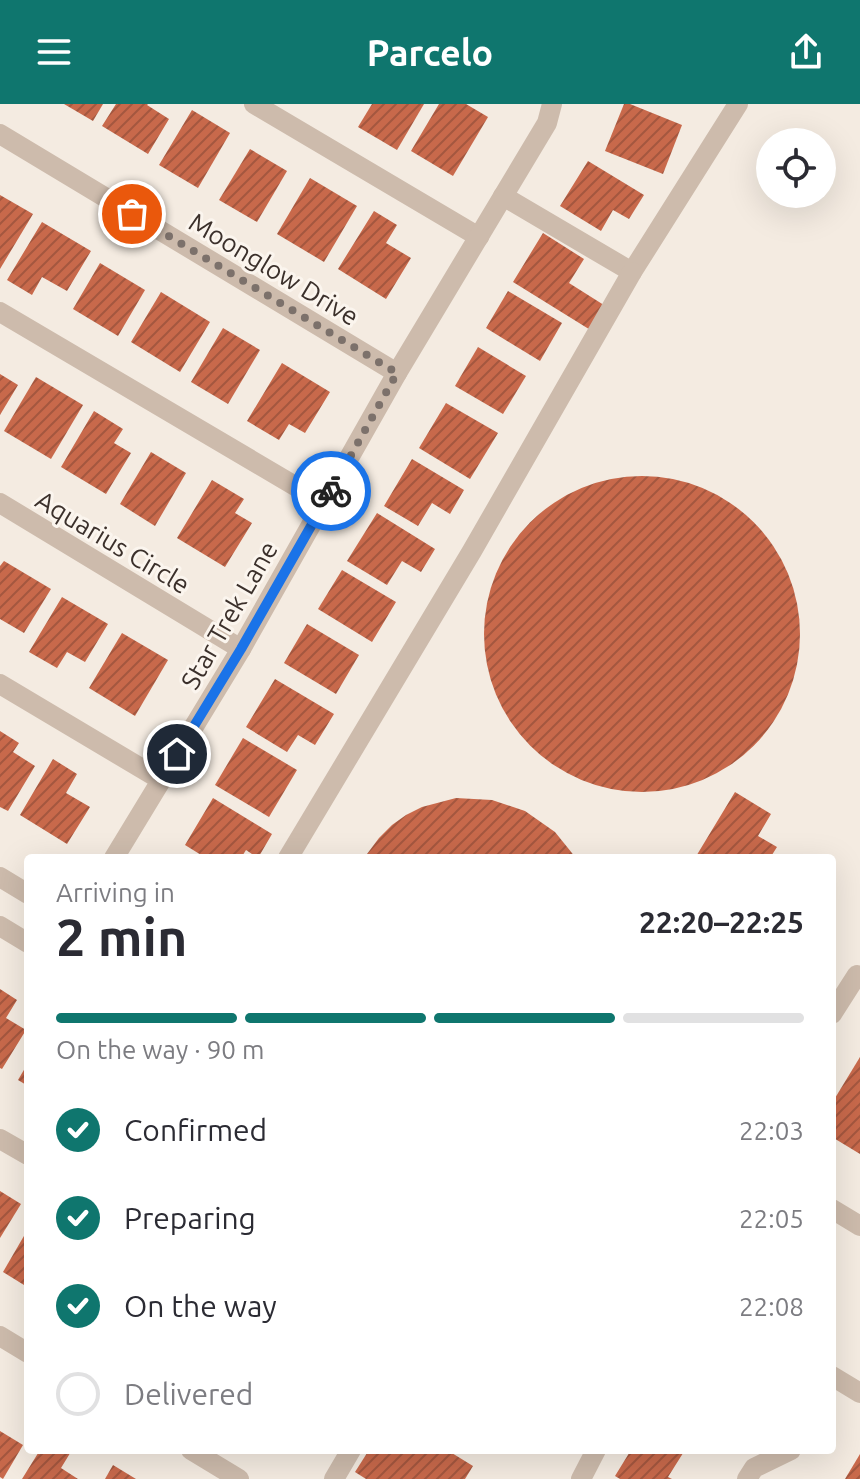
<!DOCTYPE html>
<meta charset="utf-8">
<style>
body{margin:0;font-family:Ubuntu,sans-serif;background:#f7f7f7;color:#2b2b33;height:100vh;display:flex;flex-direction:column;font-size:30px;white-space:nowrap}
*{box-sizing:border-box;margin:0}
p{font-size:26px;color:#7c7c81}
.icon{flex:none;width:44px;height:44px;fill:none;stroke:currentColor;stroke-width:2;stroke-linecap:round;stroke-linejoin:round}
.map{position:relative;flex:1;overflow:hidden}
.side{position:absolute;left:24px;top:750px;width:812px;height:600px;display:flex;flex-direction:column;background:#fff;border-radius:8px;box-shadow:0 8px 32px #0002}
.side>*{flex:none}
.controls{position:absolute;left:756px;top:24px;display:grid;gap:16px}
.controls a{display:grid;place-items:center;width:80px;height:80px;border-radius:50%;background:#fff;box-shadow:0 8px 32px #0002;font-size:40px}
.pin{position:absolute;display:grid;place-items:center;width:68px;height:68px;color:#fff;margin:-34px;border:4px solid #fff;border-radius:50%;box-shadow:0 2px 8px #0007}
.courier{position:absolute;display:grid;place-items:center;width:80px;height:80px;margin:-40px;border:6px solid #1a73e8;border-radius:50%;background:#fff;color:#222;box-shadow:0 2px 10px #0007}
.summary em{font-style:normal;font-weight:600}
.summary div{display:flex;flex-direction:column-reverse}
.summary{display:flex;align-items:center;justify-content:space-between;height:136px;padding:0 32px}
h1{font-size:52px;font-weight:600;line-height:60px}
.bar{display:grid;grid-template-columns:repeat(4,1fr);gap:12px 8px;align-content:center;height:96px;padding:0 32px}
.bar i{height:10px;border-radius:6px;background:#e1e1e2}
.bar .current{background:#0f766e}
.bar p{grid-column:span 4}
ol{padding:0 32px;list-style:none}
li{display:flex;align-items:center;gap:24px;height:88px}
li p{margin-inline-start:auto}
li .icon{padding:8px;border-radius:50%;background:#0f766e;color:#fff;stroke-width:4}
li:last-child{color:#7c7c81}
li i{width:44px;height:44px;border:4px solid #e1e1e2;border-radius:50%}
header{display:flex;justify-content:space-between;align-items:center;height:104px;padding:0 32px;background:#0f766e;color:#fff;font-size:36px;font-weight:600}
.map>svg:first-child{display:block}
.building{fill:url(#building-hatch)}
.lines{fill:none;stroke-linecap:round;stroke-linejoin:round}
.minor{stroke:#cdbbac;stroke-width:20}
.done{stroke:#7c716b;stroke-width:8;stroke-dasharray:0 14.4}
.route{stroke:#1a73e8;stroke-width:10}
.labels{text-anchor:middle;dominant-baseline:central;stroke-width:6;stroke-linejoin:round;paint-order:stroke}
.street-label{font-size:26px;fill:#3b302b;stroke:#fbf5ee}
</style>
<header><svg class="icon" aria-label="menu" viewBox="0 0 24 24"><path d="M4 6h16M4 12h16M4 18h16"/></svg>Parcelo<svg class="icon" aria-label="share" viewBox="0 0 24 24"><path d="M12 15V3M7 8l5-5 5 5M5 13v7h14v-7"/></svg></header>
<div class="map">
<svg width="860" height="1375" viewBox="0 0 860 1375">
<defs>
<pattern id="building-hatch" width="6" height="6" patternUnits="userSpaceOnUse" patternTransform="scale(2)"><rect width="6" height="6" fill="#c8694b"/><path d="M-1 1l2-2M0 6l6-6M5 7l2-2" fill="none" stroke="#a4573f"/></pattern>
</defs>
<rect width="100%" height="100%" fill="#f4ebe1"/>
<g class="building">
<path d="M64 0H103L93 17Z"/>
<path d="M116 0H148L147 1 169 15 148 50 102 22Z"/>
<path d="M372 0H424L397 46 358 23Z"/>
<path d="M439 0H466L488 13 453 72 411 47Z"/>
<path d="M624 0H630L682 21 663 70 605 47Z"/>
<path d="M192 6 230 29 198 84 159 61Z"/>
<path d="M250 45 287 67 257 118 219 96Z"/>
<path d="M588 57 644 91 629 115 613 106 601 127 560 102Z"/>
<path d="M310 74 357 102 324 158 277 130Z"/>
<path d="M0 91 33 110 0 165Z"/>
<path d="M374 107 397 121 386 139 411 154 386 195 338 165Z"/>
<path d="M42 118 91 147 67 187 42 173 32 191 7 176Z"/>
<path d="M543 129 584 155 569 179 607 203 592 227 513 178Z"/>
<path d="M100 159 145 186 118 232 73 205Z"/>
<path d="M508 187 562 219 540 257 486 224Z"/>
<path d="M161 188 210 218 180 268 131 238Z"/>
<path d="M223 224 260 246 228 300 191 278Z"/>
<path d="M478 243 526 272 503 310 455 282Z"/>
<path d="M282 259 330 288 305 329 289 320 279 336 247 317Z"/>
<path d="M0 270 18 281 0 311Z"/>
<path d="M36 273 83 301 51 355 4 327Z"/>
<path d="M446 299 498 329 470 375 419 344Z"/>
<path d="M94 307 123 325 114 339 131 349 106 390 61 363Z"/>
<path d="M151 348 186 369 155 422 120 400Z"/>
<path d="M412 355 464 386 450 410 432 399 418 422 384 402Z"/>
<circle cx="642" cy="530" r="158"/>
<path d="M212 376 244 395 235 409 252 419 225 463 177 434Z"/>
<path d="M377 409 435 445 421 468 402 457 387 481 347 457Z"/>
<path d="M4 457 51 485 24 529 0 515V462Z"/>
<path d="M342 466 396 498 372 538 318 505Z"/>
<path d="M62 493 108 520 85 558 67 548 57 564 29 548Z"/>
<path d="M307 520 359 551 336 590 284 559Z"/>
<path d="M122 529 168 556 135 612 89 584Z"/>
<path d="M275 575 334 610 315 641 298 631 287 648 246 623Z"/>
<path d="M0 627 19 639 13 648 35 662 8 707 0 703Z"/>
<path d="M243 634 297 666 269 713 215 681Z"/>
<path d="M53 655 77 670 66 689 90 703 67 740 20 711Z"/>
<path d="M735 688 771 710 758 732 777 743 770 754H695Z"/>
<path d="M213 694 272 730 258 754 246 746 241 754H206L185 741Z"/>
<path d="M456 694 492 696 525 707 555 728 576 754H364L379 734 392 721 406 711 422 703Z"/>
<path d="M0 885 17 896 6 914 26 926 2 965 0 964Z"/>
<path d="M860 953V1050L832 1033V999Z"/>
<path d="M28 959V982L18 976Z"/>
<path d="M0 1087 21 1100 0 1134Z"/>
<path d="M28 1125V1174L24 1181 3 1168Z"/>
<path d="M0 1327 23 1341 3 1375 0 1373Z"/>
<path d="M40 1346H72L61 1364 78 1375H22Z"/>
<path d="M369 1346H447L473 1362 465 1375H366L355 1368Z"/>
<path d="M631 1346H685L668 1373 672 1375H620L615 1372Z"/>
<path d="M860 1350V1375H845Z"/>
<path d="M113 1361 136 1375H105Z"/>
</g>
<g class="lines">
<g class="minor">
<path d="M254 0 479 133"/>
<path d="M0 30 397 269"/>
<path d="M503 92 632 168 738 0"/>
<path d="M0 208 324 399"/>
<path d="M0 399 241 545"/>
<path d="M0 580 161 676"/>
<path d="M114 754 241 545 397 269 547 19 552 0"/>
<path d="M288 754 472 447 632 168"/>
<path d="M0 773 28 790"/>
<path d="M0 822 28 839"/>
<path d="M832 910 857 871 860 873"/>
<path d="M0 1035 28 1051"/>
<path d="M832 1105 860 1122"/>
<path d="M0 1232 28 1249"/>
<path d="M832 1272 860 1289"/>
<path d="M191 1346 239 1375"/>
<path d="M334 1375 351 1346"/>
<path d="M581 1375 596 1346"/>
<path d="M747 1375 754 1364 791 1346"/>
</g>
</g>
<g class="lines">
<path class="done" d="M132 110 397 269 331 387"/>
<path class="route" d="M177 650 241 545 331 387"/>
</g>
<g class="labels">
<g class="street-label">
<text transform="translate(274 165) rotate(31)">Moonglow Drive</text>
<text transform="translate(113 438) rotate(31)">Aquarius Circle</text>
<text transform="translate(229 511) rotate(-60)">Star Trek Lane</text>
</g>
</g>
</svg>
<div class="controls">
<a><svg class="icon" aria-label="locate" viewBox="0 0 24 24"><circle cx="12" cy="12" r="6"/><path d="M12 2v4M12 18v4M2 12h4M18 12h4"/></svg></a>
</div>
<div class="pin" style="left:132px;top:110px;background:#ea580c"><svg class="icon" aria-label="bag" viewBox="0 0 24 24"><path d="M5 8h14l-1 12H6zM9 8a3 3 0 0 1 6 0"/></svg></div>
<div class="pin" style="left:177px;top:650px;background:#1f2937"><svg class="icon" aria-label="home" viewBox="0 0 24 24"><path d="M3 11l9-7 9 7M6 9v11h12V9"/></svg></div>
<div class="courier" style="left:331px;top:387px"><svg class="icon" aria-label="bike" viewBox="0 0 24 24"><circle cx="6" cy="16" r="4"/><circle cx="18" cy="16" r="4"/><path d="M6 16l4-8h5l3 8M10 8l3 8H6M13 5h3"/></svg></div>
<section class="side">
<div class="summary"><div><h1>2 min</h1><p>Arriving in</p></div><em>22:20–22:25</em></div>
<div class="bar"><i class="current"></i><i class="current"></i><i class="current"></i><i></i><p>On the way · 90 m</p></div>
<ol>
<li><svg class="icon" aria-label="check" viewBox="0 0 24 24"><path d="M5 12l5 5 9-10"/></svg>Confirmed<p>22:03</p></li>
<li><svg class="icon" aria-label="check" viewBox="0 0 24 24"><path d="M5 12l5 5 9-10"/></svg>Preparing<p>22:05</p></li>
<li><svg class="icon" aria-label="check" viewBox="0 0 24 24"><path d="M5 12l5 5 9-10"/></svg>On the way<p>22:08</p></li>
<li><i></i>Delivered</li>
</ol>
</section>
</div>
